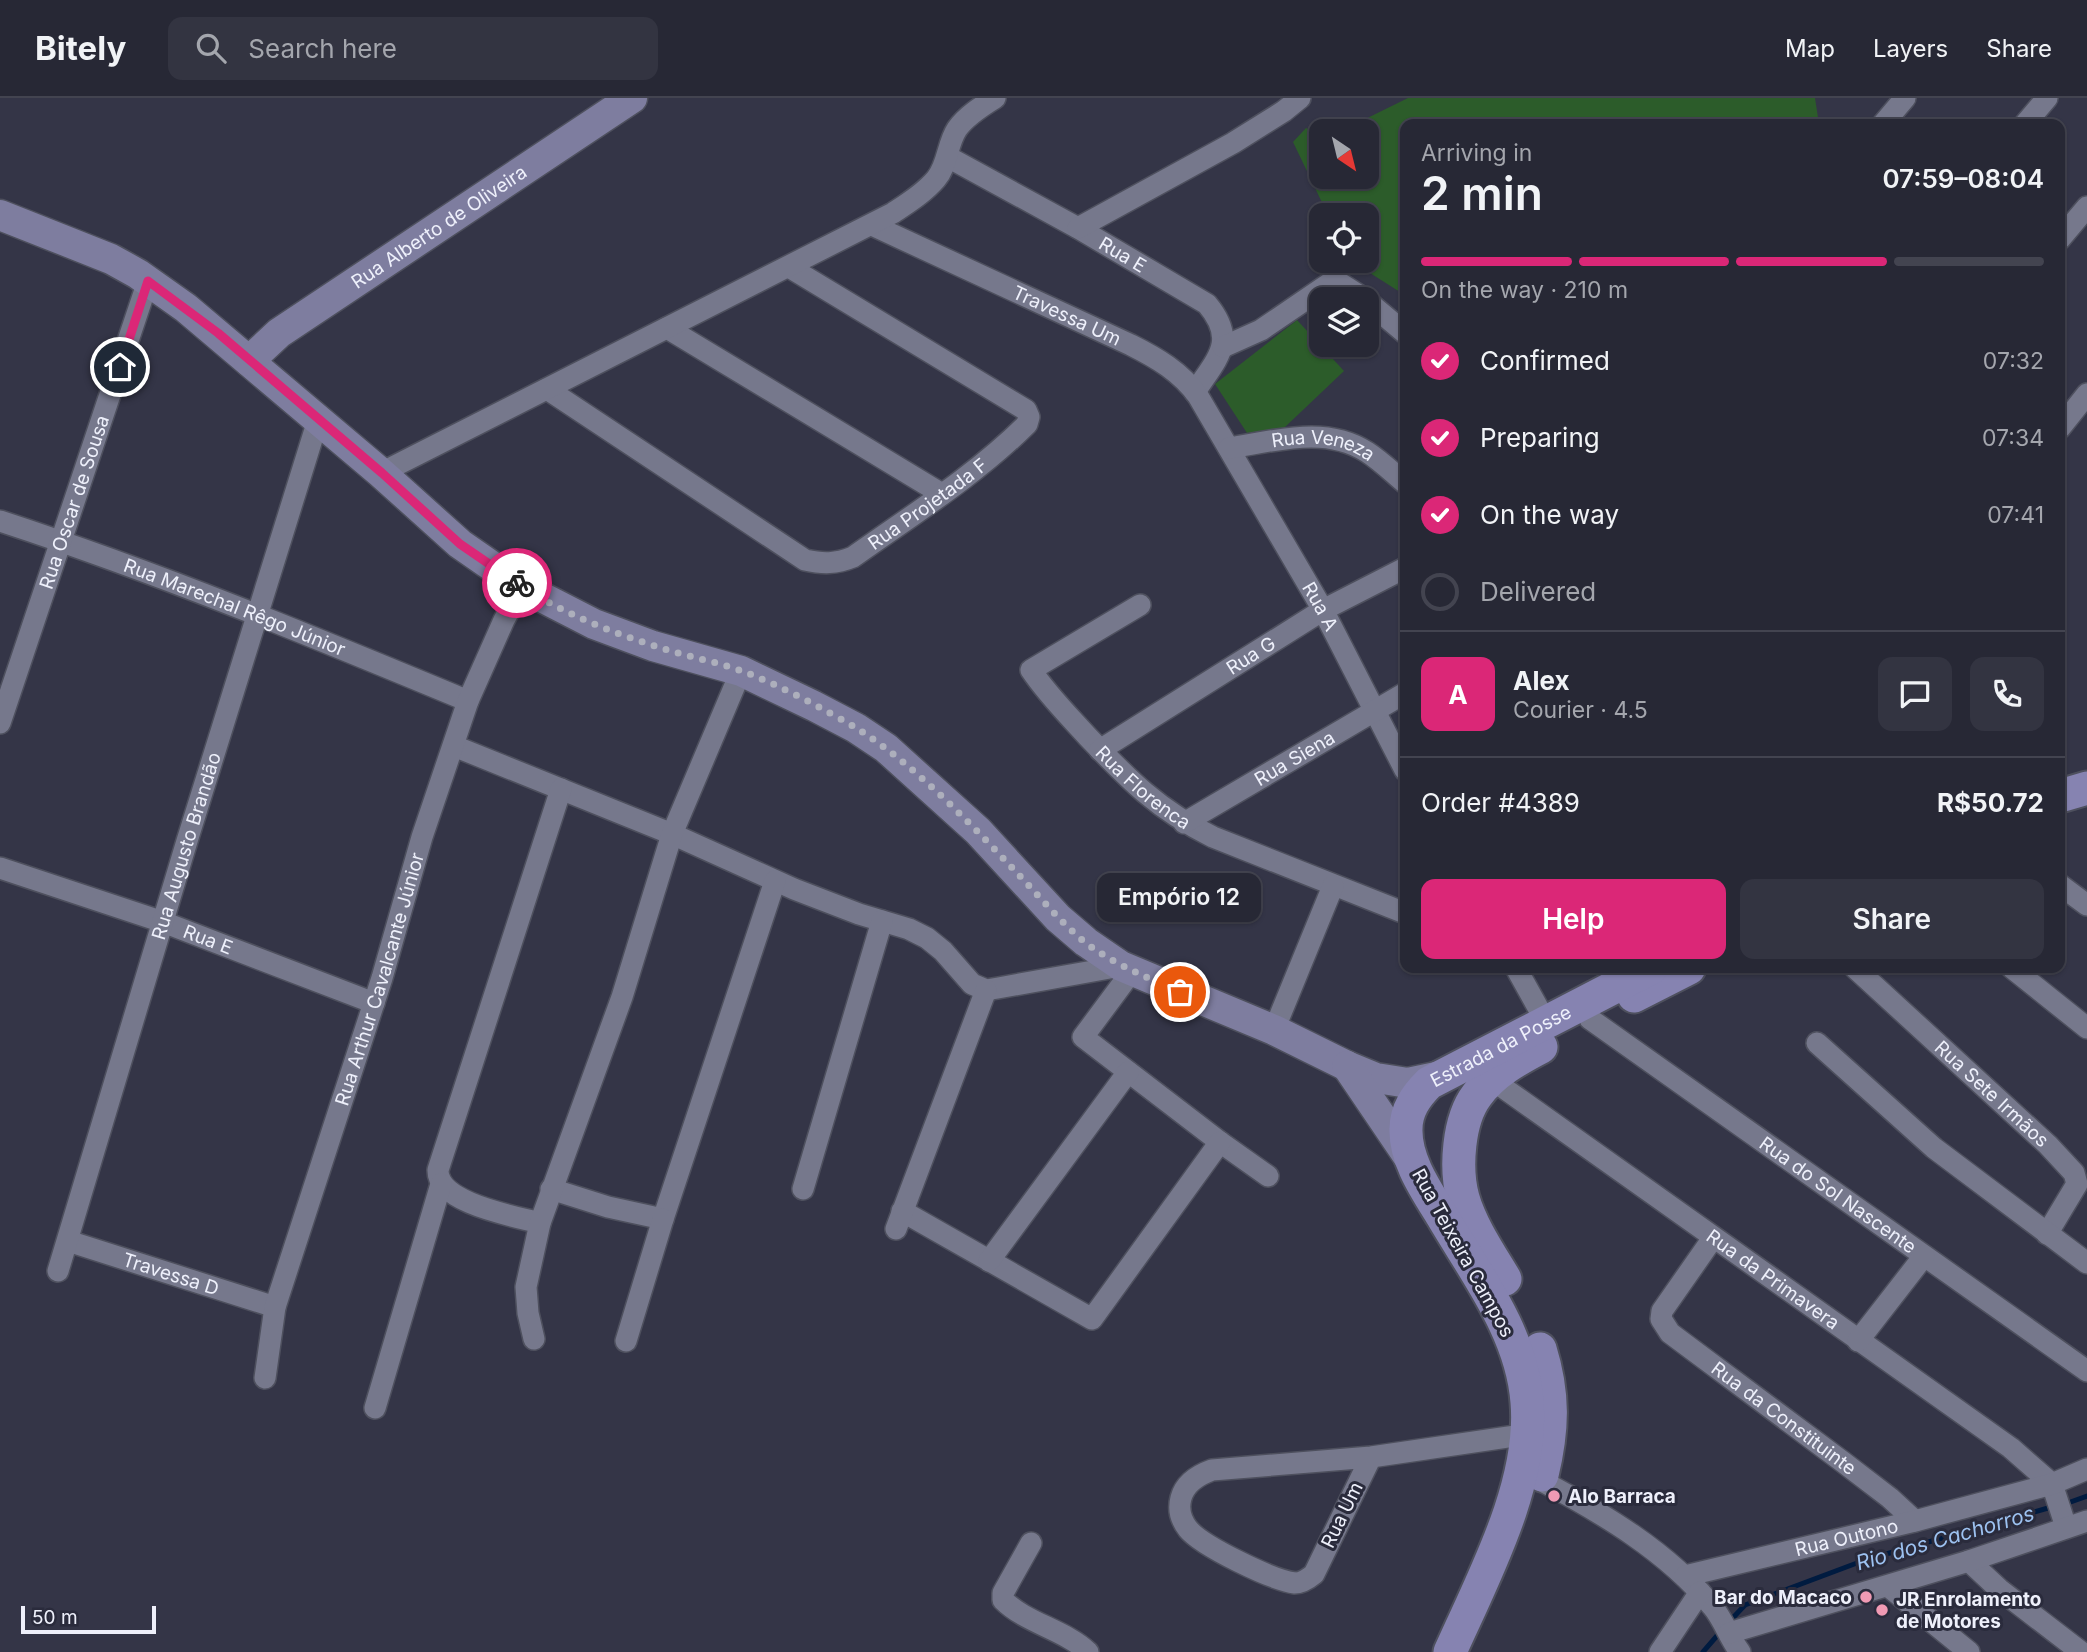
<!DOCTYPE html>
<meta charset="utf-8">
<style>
body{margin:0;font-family:Inter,sans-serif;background:#333441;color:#f1f3f6;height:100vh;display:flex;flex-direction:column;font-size:26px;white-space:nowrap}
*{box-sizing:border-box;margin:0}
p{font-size:23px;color:#a4a6ad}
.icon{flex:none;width:38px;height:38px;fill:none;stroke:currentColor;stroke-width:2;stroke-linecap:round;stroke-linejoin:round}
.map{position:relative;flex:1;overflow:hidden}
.sheet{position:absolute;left:1400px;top:21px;width:665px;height:854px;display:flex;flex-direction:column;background:#272835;border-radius:14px;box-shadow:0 2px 5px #0004,0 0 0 2px #434450}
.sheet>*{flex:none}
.needle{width:46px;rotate:145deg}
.fabs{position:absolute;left:1309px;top:21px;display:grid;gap:14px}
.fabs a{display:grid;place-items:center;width:70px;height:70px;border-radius:14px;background:#272835;box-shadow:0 2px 5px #0004,0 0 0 2px #434450;font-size:35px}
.scale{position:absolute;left:21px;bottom:18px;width:135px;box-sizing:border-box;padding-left:7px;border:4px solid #eef0fb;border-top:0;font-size:19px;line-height:24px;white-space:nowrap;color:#eef0fb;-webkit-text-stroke:5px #2a2b3c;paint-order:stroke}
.pin{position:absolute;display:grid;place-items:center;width:60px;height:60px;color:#fff;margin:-30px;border:4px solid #fff;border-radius:50%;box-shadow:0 2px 7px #0007}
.courier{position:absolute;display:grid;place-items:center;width:70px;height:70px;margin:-35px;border:5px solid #db2777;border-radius:50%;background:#fff;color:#222;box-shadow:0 2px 9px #0007}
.bubble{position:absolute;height:49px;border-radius:14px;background:#272835;box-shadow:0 2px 5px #0004,0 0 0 2px #434450;font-size:23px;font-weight:600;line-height:49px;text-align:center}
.head em{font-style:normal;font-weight:600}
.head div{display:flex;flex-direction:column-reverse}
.head{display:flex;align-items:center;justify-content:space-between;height:119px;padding:0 21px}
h1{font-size:46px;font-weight:600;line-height:52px}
.bar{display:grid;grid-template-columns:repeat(4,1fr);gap:10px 7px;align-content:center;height:84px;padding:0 21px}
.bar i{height:9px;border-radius:5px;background:#434450}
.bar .selected{background:#db2777}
.bar p{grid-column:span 4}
.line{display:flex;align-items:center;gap:18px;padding:0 21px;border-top:2px solid #434450}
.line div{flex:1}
.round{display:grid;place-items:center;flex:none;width:74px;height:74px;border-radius:14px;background:#333441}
ol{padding:0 21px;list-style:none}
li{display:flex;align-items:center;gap:21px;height:77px}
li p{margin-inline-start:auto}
li .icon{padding:7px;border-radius:50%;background:#db2777;color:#fff;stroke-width:4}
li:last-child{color:#a4a6ad}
li i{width:38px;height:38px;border:4px solid #434450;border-radius:50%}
.primary-button{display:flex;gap:14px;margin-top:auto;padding:14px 21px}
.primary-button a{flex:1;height:80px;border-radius:14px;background:#db2777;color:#fff;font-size:28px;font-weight:600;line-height:80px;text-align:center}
.primary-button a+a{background:#333441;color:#f1f3f6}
header{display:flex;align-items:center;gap:42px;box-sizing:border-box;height:98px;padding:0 35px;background:#272835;border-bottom:2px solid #434450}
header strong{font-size:33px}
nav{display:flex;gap:38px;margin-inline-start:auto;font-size:24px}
.search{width:490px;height:63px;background:#333441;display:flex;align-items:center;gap:18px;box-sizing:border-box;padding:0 24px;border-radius:14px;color:#a4a6ad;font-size:26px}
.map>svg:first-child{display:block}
.green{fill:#2c5c2a}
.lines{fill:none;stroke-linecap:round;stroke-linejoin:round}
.stream{stroke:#001b40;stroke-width:5}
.street-casing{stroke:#4e505e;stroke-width:24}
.secondary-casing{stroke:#4e505e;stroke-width:33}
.primary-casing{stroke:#4e505e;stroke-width:37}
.street{stroke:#76788c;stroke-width:21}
.secondary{stroke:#7e7d9f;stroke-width:30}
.primary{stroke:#8683b1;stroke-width:33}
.done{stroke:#adafbc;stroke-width:7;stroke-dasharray:0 12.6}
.route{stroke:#db2777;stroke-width:9}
.poi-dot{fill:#f09ab4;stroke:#2a2b3c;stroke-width:2.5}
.labels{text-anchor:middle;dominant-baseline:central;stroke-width:6;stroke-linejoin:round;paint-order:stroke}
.street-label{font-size:19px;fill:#eef0fb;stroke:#2a2b3c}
.poi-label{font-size:19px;font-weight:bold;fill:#eef0fb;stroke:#2a2b3c;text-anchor:start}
.water-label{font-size:21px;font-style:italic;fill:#9dc2f1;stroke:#2a2b3c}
</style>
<header>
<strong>Bitely</strong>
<div class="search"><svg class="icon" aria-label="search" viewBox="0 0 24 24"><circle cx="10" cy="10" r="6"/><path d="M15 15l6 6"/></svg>Search here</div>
<nav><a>Map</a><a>Layers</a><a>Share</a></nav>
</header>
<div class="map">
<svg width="2087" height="1554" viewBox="0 0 2087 1554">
<rect width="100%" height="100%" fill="#343547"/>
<g class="green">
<path d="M1408 0H1815L1819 26H1405V192L1400 194 1351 163H1367V117H1328L1293 44 1306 30 1321 36V79H1367V33H1341Z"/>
<path d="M1297 222 1344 273 1284 330 1247 335 1215 286Z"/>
</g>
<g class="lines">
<g class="stream">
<path d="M2065 1406 2087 1398"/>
<path d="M1728 1525 1745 1507 1865 1462 2055 1408"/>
<path d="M1703 1554 1722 1532"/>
</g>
<g class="street-casing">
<g id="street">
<path d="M1883 26 1905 0"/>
<path d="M2025 26 2047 0"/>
<path id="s1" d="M948 59 1078 130 1207 206C1238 243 1217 260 1195 294"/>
<path id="s2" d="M872 127 1131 247C1157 260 1181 274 1198 298L1323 512 1405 672"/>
<path d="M1078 130 1233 45 1284 13 1300 0"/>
<path d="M2060 141 2087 109"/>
<path d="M1367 203 1405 235"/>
<path d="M667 230 942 396"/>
<path d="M1223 249 1261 232 1330 185H1340L1365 201"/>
<path id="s3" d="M547 291 805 462C823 466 836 466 853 459 912 417 976 377 1027 326L1029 319 1026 312 789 169"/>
<path d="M2060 330 2087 296"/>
<path id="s4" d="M1229 350C1275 343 1326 327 1367 354 1381 363 1393 375 1405 385"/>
<path d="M381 375 893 115C908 105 924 95 936 81 948 67 947 46 957 31 966 18 982 8 995 0"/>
<path id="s5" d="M0 423C159 475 314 539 468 603"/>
<path id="s6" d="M1140 507 1031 572C1047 596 1067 616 1087 638 1128 681 1158 712 1213 739L1405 815"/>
<path id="s7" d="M0 625 148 183"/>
<path d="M454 648 672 736 794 791 859 816 909 831 927 840 943 853 972 886 986 892 998 890 1121 868"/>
<path id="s8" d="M1100 652 1323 512 1405 470"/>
<path id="s9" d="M1184 725 1405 595"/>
<path id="s10" d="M0 770 163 824 374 905"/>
<path d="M2060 787 2087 807"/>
<path d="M1516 870 1546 924"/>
<path id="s11" d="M1855 870 2048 1047 2074 1075 2077 1086 2047 1136"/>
<path d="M2012 870 2087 930"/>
<path d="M1132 873 1083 939 1220 1044 1268 1078"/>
<path id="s12" d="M1590 921 2087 1273"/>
<path d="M1274 932 1333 788"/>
<path d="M1817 945 1934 1050 2087 1165"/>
<path id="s13" d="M1491 981 2011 1350 2052 1386 2066 1429"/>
<path d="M551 1091 608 1109 663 1121 775 783"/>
<path d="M803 1091 882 823"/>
<path d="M902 1113 1092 1221 1220 1044"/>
<path d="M540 1125C514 1118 437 1105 438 1072L561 691"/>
<path d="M896 1131 986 892"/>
<path id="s14" d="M1713 1140 1662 1213 1661 1221 1670 1235 1843 1364 1890 1400 1915 1423"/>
<path id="s15" d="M68 1143 275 1209"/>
<path d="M989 1163 1128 974"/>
<path id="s16" d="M58 1173 187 743 318 322"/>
<path d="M534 1241 528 1215 526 1189 540 1125 622 899 672 736 741 573"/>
<path d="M626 1243 663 1121"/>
<path d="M1858 1243 1924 1158"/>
<path id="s17" d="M265 1280 275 1209 382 880 422 739 468 603 504 522 522 489"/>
<path d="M375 1310 441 1086"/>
<path d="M1371 1359 1314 1476C1308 1481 1302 1485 1295 1485 1272 1482 1202 1448 1188 1431 1181 1422 1178 1411 1181 1400 1185 1385 1198 1377 1212 1372L1371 1359 1528 1336"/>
<path d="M1540 1382C1602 1415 1667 1453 1712 1508 1724 1522 1729 1540 1740 1554"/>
<path d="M1031 1445 1003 1495V1502C1026 1525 1065 1532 1088 1554"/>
<path d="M1969 1463 1999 1491 2081 1554"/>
<path id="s18" d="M1685 1478 1915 1423 2052 1386 2087 1371"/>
<path d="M1888 1488 1969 1554"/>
<path d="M1729 1535 1969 1463 2087 1423"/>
<path d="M1660 1554 1700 1494"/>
</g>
</g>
<g class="secondary-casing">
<g id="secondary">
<path d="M0 117 111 161 138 176 186 210 381 375 460 446 522 489 594 526 653 548 741 573 814 608 856 630 886 650 978 733 1058 820 1086 844 1121 868 1274 932 1347 968 1376 980 1408 985 1441 978"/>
<path id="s19" d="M249 263 279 235 632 0"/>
<path d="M1347 968 1412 1064"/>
</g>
</g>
<g class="primary-casing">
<g id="primary">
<path d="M2060 698 2087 690"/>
<path d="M1634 898 1689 870"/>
<path d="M1505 1181C1490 1156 1471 1128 1463 1100 1455 1071 1458 1022 1477 997 1493 975 1518 961 1541 949"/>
<path d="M1540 1251C1554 1296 1553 1331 1542 1377"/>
<path id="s20" d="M1450 1554C1483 1480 1534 1386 1527 1304 1522 1235 1476 1176 1442 1118 1426 1092 1405 1062 1406 1031 1406 1012 1416 998 1429 985L1651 870"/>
</g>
</g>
<use href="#street" class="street"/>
<use href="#secondary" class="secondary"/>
<use href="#primary" class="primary"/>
</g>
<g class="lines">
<path class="done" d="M517 485C558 513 605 532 652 547 680 557 710 562 739 572 778 586 822 610 858 631 917 669 971 726 1019 777 1041 800 1061 825 1086 845 1115 867 1147 879 1180 894"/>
<path class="route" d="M120 269 148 183 218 235 382 375 460 446 517 485"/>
</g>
<g class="poi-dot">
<circle cx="1554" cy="1398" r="7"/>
<circle cx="1866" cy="1499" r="7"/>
<circle cx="1882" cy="1512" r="7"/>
</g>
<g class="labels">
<g class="street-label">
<text stroke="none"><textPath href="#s19" startOffset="233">Rua Alberto de Oliveira</textPath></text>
<text stroke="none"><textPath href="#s1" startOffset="200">Rua E</textPath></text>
<text stroke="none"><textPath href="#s2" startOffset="215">Travessa Um</textPath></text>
<text stroke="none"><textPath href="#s4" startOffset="96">Rua Veneza</textPath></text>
<text stroke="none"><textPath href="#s7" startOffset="233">Rua Oscar de Sousa</textPath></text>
<text stroke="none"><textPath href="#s3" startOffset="450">Rua Projetada F</textPath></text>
<text stroke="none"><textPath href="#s5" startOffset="250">Rua Marechal Rêgo Júnior</textPath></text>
<text stroke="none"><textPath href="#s2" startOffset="614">Rua A</textPath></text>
<text stroke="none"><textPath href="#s8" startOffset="178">Rua G</textPath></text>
<text stroke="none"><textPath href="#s9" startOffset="128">Rua Siena</textPath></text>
<text stroke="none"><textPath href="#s6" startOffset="290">Rua Florenca</textPath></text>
<text stroke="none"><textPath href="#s16" startOffset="444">Rua Augusto Brandão</textPath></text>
<text stroke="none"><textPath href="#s10" startOffset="220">Rua E</textPath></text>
<text stroke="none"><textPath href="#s17" startOffset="416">Rua Arthur Cavalcante Júnior</textPath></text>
<text stroke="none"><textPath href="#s20" startOffset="700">Estrada da Posse</textPath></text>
<text stroke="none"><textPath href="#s11" startOffset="186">Rua Sete Irmãos</textPath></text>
<text stroke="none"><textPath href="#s12" startOffset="304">Rua do Sol Nascente</textPath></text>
<text transform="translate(1463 1155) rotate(61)">Rua Teixeira Campos</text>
<text stroke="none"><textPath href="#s15" startOffset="108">Travessa D</textPath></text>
<text stroke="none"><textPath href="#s13" startOffset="346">Rua da Primavera</textPath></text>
<text stroke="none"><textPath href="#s14" startOffset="256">Rua da Constituinte</textPath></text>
<text transform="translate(1342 1417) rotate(-64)">Rua Um</text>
<text stroke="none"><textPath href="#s18" startOffset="166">Rua Outono</textPath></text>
</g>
<g class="poi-label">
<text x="1568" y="1398">Alo Barraca</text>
<text x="1852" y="1499" text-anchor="end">Bar do Macaco</text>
<text x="1896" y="1501">JR Enrolamento<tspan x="1896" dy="22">de Motores</tspan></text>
</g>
<g class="water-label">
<text transform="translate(1945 1440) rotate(-16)">Rio dos Cachorros</text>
</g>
</g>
</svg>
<div class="fabs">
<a><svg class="needle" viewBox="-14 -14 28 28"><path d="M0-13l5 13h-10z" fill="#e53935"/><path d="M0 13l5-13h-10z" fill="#a4a6ad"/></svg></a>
<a><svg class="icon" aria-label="locate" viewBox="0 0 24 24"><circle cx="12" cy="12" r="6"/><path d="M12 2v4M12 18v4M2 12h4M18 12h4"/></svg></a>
<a><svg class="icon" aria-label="layers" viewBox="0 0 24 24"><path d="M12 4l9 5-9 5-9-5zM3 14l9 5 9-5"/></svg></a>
</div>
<div class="scale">50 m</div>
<div class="pin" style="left:1180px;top:894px;background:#ea580c"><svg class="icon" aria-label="bag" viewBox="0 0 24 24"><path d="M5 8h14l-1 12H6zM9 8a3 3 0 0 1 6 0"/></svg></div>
<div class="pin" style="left:120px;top:269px;background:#1f2937"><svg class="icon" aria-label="home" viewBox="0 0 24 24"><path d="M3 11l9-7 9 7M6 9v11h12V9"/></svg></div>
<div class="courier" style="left:517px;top:485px"><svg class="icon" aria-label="bike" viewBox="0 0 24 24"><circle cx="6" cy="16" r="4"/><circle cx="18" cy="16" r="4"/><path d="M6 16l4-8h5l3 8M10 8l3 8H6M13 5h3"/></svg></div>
<div class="bubble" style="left:1097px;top:775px;width:164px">Empório 12</div>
<section class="sheet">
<div class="head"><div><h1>2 min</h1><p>Arriving in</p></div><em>07:59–08:04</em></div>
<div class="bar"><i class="selected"></i><i class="selected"></i><i class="selected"></i><i></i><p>On the way · 210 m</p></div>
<ol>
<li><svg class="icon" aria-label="check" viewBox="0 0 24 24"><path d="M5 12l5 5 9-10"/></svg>Confirmed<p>07:32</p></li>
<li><svg class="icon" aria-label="check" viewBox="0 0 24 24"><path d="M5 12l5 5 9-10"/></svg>Preparing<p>07:34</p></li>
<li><svg class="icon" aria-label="check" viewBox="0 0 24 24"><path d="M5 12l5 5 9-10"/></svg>On the way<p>07:41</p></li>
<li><i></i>Delivered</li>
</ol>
<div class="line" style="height:126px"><b class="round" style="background:#db2777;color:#fff">A</b><div><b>Alex</b><p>Courier · 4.5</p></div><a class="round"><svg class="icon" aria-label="chat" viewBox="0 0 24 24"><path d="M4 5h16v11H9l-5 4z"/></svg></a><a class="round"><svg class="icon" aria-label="phone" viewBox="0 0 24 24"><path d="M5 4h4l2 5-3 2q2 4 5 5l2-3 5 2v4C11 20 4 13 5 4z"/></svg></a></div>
<div class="line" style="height:91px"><div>Order #4389</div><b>R$50.72</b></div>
<div class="primary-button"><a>Help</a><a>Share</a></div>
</section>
</div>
